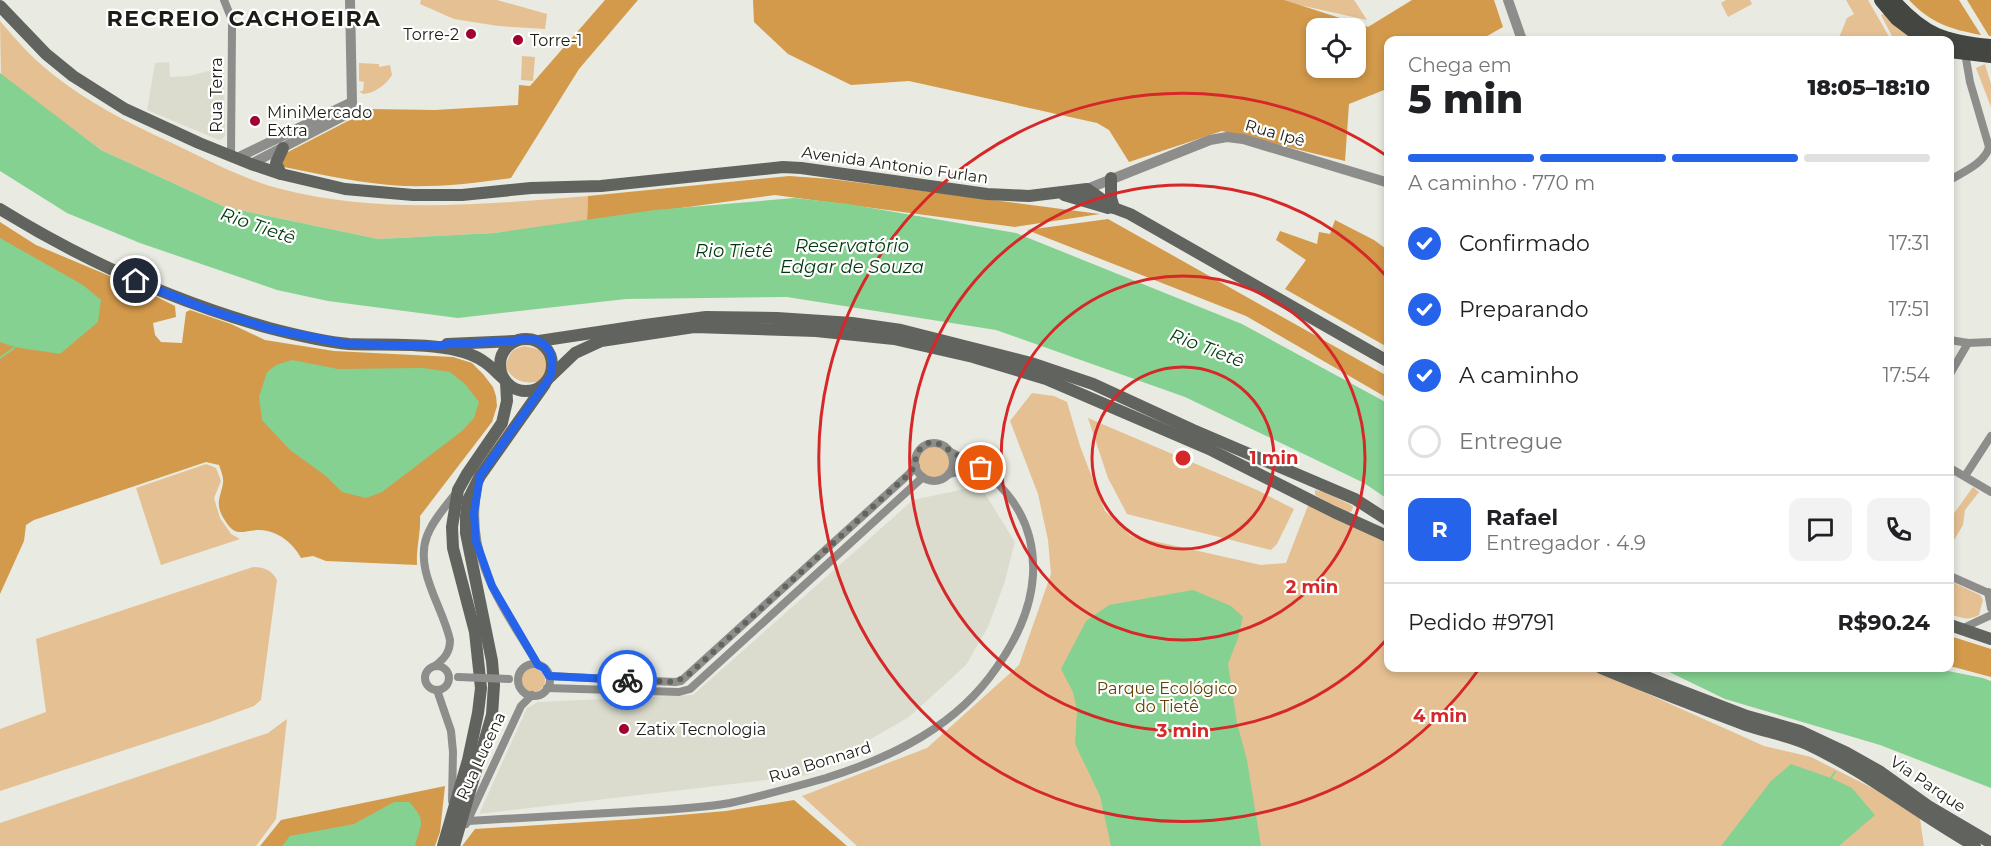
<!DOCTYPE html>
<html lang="pt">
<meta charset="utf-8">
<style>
body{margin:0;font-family:Montserrat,sans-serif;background:#f2f2f2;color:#202124;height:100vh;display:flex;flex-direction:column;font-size:22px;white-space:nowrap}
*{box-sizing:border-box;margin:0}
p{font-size:20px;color:#757577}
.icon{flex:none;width:33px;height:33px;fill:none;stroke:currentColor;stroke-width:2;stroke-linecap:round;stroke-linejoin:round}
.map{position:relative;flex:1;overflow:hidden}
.details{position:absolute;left:1384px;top:36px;width:570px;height:636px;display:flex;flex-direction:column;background:#fff;border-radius:12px;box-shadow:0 3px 9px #0003}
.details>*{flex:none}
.buttons{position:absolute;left:1306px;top:18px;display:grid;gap:12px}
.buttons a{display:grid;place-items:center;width:60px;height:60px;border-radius:12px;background:#fff;box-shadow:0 3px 9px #0003;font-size:30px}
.pin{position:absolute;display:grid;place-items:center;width:51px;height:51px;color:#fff;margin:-26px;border:3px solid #fff;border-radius:50%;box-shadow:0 2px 6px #0007}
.courier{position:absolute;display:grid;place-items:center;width:60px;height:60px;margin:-30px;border:4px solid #2563eb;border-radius:50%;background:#fff;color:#222;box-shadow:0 2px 8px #0007}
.headline em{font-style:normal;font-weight:800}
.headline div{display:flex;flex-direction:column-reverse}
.headline{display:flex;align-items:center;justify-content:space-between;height:102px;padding:0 24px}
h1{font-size:39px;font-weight:800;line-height:45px}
.bar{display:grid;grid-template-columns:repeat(4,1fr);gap:9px 6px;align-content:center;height:72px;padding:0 24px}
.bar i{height:8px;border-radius:4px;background:#e0e0e0}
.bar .current{background:#2563eb}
.bar p{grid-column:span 4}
.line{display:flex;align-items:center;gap:15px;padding:0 24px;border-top:2px solid #e0e0e0}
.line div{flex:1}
.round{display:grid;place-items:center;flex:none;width:63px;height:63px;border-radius:12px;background:#f2f2f2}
ol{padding:0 24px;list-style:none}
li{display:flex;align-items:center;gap:18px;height:66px}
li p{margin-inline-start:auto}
li .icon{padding:6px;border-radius:50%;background:#2563eb;color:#fff;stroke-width:4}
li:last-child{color:#757577}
li i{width:33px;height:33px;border:3px solid #e0e0e0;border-radius:50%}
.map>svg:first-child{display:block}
.built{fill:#dbdccd}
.green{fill:#e5c093}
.forest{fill:#d39a4b;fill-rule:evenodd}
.water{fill:#85d192}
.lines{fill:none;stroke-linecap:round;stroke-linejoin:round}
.stream{stroke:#85d192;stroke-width:2}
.minor{stroke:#8d8e8b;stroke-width:8}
.tertiary{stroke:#8d8e8b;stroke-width:10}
.secondary{stroke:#61635f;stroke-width:12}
.primary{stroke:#434641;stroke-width:14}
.minor-bridge{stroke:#8d8e8b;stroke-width:8}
.done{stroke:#64645f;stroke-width:6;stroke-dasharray:0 10.8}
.route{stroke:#2563eb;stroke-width:8}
.ring{fill:none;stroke:#d62828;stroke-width:3}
.poi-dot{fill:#a10132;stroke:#fffffe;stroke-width:2}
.labels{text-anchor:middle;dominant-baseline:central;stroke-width:4.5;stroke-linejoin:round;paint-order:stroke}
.poi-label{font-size:16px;fill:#1c1c19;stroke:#fffffe;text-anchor:start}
.street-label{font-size:16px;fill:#1c1c19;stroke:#fffffe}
.park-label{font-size:16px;fill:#674200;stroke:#fffffe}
.water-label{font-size:18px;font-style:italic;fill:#003911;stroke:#fffffe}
.district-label{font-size:22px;font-weight:bold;letter-spacing:1.5px;fill:#1c1c19;stroke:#fffffe}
.centre{fill:#d62828;stroke:#fffffe;stroke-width:3}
.ring-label{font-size:18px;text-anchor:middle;font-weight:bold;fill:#d62828;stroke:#fffffe;stroke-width:4.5;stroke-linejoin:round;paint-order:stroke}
</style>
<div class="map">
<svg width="1991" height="846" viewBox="0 0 1991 846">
<rect width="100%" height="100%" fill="#e9eae1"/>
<g class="built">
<path d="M169 62 170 77 189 76 224 67 225 136 223 138 219 140 147 110 155 63Z"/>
<path d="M965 489H982L1015 542 1004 584 988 627 966 665 909 717 808 775 479 814 527 708 538 702 693 695 913 500Z"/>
</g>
<g class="green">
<path d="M421 0H497L547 14 545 29 498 26 454 19 420 4Z"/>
<path d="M1277 0H1354L1367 20Z"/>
<path d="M1726 0H1750L1752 4 1728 17 1721 3Z"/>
<path d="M1846 0H1868L1891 40H1838L1847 18 1854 14Z"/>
<path d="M1888 12 1913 40H1894L1881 15Z"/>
<path d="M0 21C12 35 24 49 37 61 77 97 124 121 172 143 207 160 243 179 281 189 382 215 486 204 588 196L587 221 494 233 378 239 225 207 101 150 1 75Z"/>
<path d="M522 56 535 57 533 81 521 80Z"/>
<path d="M359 63 379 64V67L390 65 392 75C386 85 373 94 363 94L359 91H363L364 82 359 81Z"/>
<path d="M1985 64 1991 84V107L1976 68Z"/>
<path d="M525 346 541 350 547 363 548 373 540 381C524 385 514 381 505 367 510 354 510 349 525 346Z"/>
<path d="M1032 393 1054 396 1067 402 1080 446 1105 511 1131 536 1261 565 1286 563 1309 503 1389 541V668H1590L1764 746 1811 757 1878 791 1920 819 1924 846H857L802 796 927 748 1019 665 1051 574 1048 540 1038 494 1010 421Z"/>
<path d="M1088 418 1257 490 1294 509 1277 544 1271 550 1127 514 1108 478Z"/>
<circle cx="935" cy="462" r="16"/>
<path d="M206 464 216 468 221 481 214 498 220 518 231 534 240 539 161 565 136 488Z"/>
<path d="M1973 487 1979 492 1965 510 1963 525 1954 540 1950 539V516H1952Z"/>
<path d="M1315 490 1324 492 1353 506 1352 511 1347 513 1315 495Z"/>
<path d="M253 567C264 567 272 570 277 580L261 700 254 706 210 722 0 791V729L46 712 36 639Z"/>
<path d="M1950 581 1980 595 1983 600 1979 615C1969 621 1961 618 1950 614Z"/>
<circle cx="533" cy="680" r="12"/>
<path d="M287 719 276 819 256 846H0V823L268 733Z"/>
</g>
<g class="forest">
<path d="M605 0H638L579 69 511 178C476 183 440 187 404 186 364 184 323 175 284 167L282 164 286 153 371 109 435 110 518 105 519 85 530 86Z"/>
<path d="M753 0H1284L1368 27 1412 0H1494L1503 27 1480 40H1389V88L1349 104 1345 161 1222 131 1129 162 1109 130 1097 123 909 81 851 85 788 54 754 22ZM1317 28H1356V68H1317Z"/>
<path d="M1909 0H1959L1981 35C1950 29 1932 24 1909 0Z"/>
<path d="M1967 0H1991V36H1989Z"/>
<path d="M789 176 831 179 1100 214 1015 227 775 195 587 221 588 196Z"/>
<path d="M1108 219 1389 377V399L1246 316 1027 230Z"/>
<path d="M1335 220 1374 240 1389 251V348L1285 289 1306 260 1276 240 1280 231 1317 244 1319 232 1330 234Z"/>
<path d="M0 222 36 245 143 290 175 306 176 317 153 323 155 335 161 342 182 343 186 312 190 310 231 324 265 340 334 351 453 357 472 363 483 374 493 387 496 396 497 406 492 422 420 516C421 532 416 548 417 565L326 561 313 556 301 558C294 544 277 530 260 530 242 530 236 539 224 519 214 503 221 497 223 483 224 478 221 471 219 465L206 462 34 520 26 525 24 541 0 594Z"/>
<path d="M1950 636 1991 649V677L1950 666Z"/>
<path d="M445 786 440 832 435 846H260L281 820Z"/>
<path d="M794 800 847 846H462L475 829 634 819 726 811Z"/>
</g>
<g class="water">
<path d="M0 73 101 150 225 207 378 239 494 233 655 210 795 198 848 204 1016 233 1242 324 1389 404V500L1364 483 1185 397 996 330 787 297 626 299 458 318 328 301 277 290 140 243 67 213 0 171Z"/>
<path d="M0 238 83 285 101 300 98 322 60 354C40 350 19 350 0 342Z"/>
<path d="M292 360 338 369 423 368 450 372 465 384 479 402 474 418 462 431 382 492 366 498 342 492 326 476 290 450 262 420 259 397 267 372 276 365Z"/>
<path d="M1193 590 1231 606 1243 617 1238 638 1228 664 1237 723 1247 760 1261 846H1111L1100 796 1075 744 1077 711 1073 692 1061 669 1086 621 1109 605Z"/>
<path d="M1661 668H1933L1983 678 1991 681V788L1880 745 1725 699Z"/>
<path d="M1791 764 1831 778 1852 788 1875 815 1839 846H1721L1771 781Z"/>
<path d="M394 802H409C427 821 421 823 415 846H282L290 836 354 824Z"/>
</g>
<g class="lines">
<g class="stream">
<path d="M0 358 14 348"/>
<path d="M1831 778 1835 772"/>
</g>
<g class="minor">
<path d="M224 0 232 20V28L231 156"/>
<path d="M1950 180C1963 172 1985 163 1989 147L1970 82 1965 53"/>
<path d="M1950 340 1968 343 1991 342"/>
<path d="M1950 374 1968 343"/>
<circle cx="934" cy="462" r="19"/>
<path d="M1950 468 1991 492"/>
<path d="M949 474 966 470 983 472"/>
<path d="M1965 476 1991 436"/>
<path d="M478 486C464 559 503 606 538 665"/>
<path d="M1950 576 1991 594"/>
<path d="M1988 592 1991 608"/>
<path d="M1961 629 1991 615"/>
<circle cx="534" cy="680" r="16"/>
<circle cx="437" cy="678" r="12"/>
<path d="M435 666C445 658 450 652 450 640 443 607 414 570 427 536 433 520 446 506 456 493"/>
<path d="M549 676 675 682 681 681 909 474 916 466"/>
<path d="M547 688 679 692 690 689 923 477"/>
<path d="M437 690 451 731 453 752 452 801"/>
<path d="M468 821C521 818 573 815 626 812 661 810 695 809 730 803 762 796 794 787 826 778 893 757 957 726 997 667 1016 640 1031 609 1033 575 1036 517 1002 476 951 452"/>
<path d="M466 824 521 706 532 695"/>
</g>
<g class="tertiary">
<path d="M1508 0 1522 40"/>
<path d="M237 158 352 102"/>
<path d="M251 164 349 113 352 102 350 0"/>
<path d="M1087 189 1210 140 1227 137 1243 139 1389 183"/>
</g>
<g class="secondary">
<path d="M0 6 46 54 73 76 125 109 199 143 251 164 281 174 345 189 413 195H462L531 188 601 186 783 167 801 168 987 194 1029 196 1087 189 1114 208 1130 214 1389 362"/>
<path d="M281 174 276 163 283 148"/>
<path d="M1111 178V198L1114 208"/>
<path d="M1064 195 1108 208"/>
<path d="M0 209C84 261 174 301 269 328 292 334 326 342 349 344 386 346 453 340 483 361 491 366 497 373 504 379"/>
<circle cx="526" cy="365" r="26"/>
<path d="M539 341 645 325 706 317 777 318 852 323 901 330 1031 363 1093 384 1193 430 1355 499 1389 521"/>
<path d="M447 344 514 341"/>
<path d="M550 377 575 353 601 341 694 327 816 331 894 339 973 357 1046 379 1209 449 1334 512 1389 537"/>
<path d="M1950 625 1991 639"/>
<path d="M1601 668C1649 688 1697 707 1746 725 1766 732 1787 735 1807 744 1867 772 1918 814 1975 846"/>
<path d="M1625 668 1666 685 1747 716 1800 731 1847 753 1879 771 1928 806 1991 843"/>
<path d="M443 846 468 760 478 713 481 688 475 632 453 548 452 527 458 490 467 474 502 423 507 401 506 382"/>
<path d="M454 846 492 715 494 685 492 661 466 533V516L468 500 480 476 545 384"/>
</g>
<g class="primary">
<path d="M1881 0 1897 19 1925 40"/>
<path d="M1893 0C1924 35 1945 42 1991 46"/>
<path d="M1950 51 1991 56"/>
</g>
<path class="minor-bridge" d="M458 677 509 679"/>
</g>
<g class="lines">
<path class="done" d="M627 680 675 682 687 676 909 474C918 464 913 456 921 448 934 435 944 448 955 454 964 459 972 462 981 468"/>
<path class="route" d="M136 281 206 309 271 329 347 344 433 346 450 344 514 341C541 332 559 351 550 377L480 476 474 513 476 541 492 586 538 665 544 668 549 676 627 680"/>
</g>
<g class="ring">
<circle cx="1183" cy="458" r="91"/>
<circle cx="1183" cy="458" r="182"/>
<path d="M1387 639A273 273 0 1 1 1387 277"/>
<path d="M1479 669A364 364 0 1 1 1387 156"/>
</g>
<g class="poi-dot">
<circle cx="471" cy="34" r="6"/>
<circle cx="518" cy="40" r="6"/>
<circle cx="255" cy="121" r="6"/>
<circle cx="624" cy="729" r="6"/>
</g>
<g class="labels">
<g class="poi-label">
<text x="459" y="34" text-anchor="end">Torre-2</text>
<text x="530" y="40">Torre-1</text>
<text x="267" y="112">MiniMercado<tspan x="267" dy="18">Extra</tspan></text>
<text x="636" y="729">Zatix Tecnologia</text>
</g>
<g class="street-label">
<text transform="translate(216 95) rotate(-90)">Rua Terra</text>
<text transform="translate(1275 133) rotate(16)">Rua Ipê</text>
<text transform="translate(895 165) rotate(8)">Avenida Antonio Furlan</text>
<text transform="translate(481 756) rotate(-65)">Rua Lucena</text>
<text transform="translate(820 762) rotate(-17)">Rua Bonnard</text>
<text transform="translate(1928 784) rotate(34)">Via Parque</text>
</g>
<g class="park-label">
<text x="1167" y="688">Parque Ecológico<tspan x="1167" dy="18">do Tietê</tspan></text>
</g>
<g class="water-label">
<text transform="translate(258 226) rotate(19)">Rio Tietê</text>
<text x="852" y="246">Reservatório<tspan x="852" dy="21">Edgar de Souza</tspan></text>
<text x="734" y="251">Rio Tietê</text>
<text transform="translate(1207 348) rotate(21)">Rio Tietê</text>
</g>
<g class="district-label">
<text x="244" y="18">RECREIO CACHOEIRA</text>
</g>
</g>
<circle cx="1183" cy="458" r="9" class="centre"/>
<g class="ring-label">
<text x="1274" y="464">1 min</text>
<text x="1312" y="593">2 min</text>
<text x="1440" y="722">4 min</text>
<text x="1183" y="737">3 min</text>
</g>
</svg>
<div class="buttons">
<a><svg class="icon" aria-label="locate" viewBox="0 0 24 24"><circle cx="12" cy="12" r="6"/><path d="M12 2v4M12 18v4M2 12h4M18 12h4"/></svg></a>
</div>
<div class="pin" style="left:981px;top:468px;background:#ea580c"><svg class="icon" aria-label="bag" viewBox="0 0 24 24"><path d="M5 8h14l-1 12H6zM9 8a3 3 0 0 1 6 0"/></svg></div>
<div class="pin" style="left:136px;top:281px;background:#1f2937"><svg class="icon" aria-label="home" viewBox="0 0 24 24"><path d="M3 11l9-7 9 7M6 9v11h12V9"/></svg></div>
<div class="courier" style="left:627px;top:680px"><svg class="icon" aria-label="bike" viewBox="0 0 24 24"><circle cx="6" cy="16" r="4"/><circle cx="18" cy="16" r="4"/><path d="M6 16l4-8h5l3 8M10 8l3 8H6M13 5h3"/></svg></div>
<section class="details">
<div class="headline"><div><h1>5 min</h1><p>Chega em</p></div><em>18:05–18:10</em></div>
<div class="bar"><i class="current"></i><i class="current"></i><i class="current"></i><i></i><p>A caminho · 770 m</p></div>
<ol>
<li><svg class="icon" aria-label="check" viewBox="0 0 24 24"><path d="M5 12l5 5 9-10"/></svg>Confirmado<p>17:31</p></li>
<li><svg class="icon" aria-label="check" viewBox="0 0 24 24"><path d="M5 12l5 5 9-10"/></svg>Preparando<p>17:51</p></li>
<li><svg class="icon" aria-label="check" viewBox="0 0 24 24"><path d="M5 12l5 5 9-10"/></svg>A caminho<p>17:54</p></li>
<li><i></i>Entregue</li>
</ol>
<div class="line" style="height:108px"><b class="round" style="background:#2563eb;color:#fff">R</b><div><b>Rafael</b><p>Entregador · 4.9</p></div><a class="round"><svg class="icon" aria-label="chat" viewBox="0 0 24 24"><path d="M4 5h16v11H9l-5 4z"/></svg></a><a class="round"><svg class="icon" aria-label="phone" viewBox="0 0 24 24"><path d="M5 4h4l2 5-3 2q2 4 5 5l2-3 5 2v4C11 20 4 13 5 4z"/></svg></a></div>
<div class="line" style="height:78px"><div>Pedido #9791</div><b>R$90.24</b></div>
</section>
</div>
